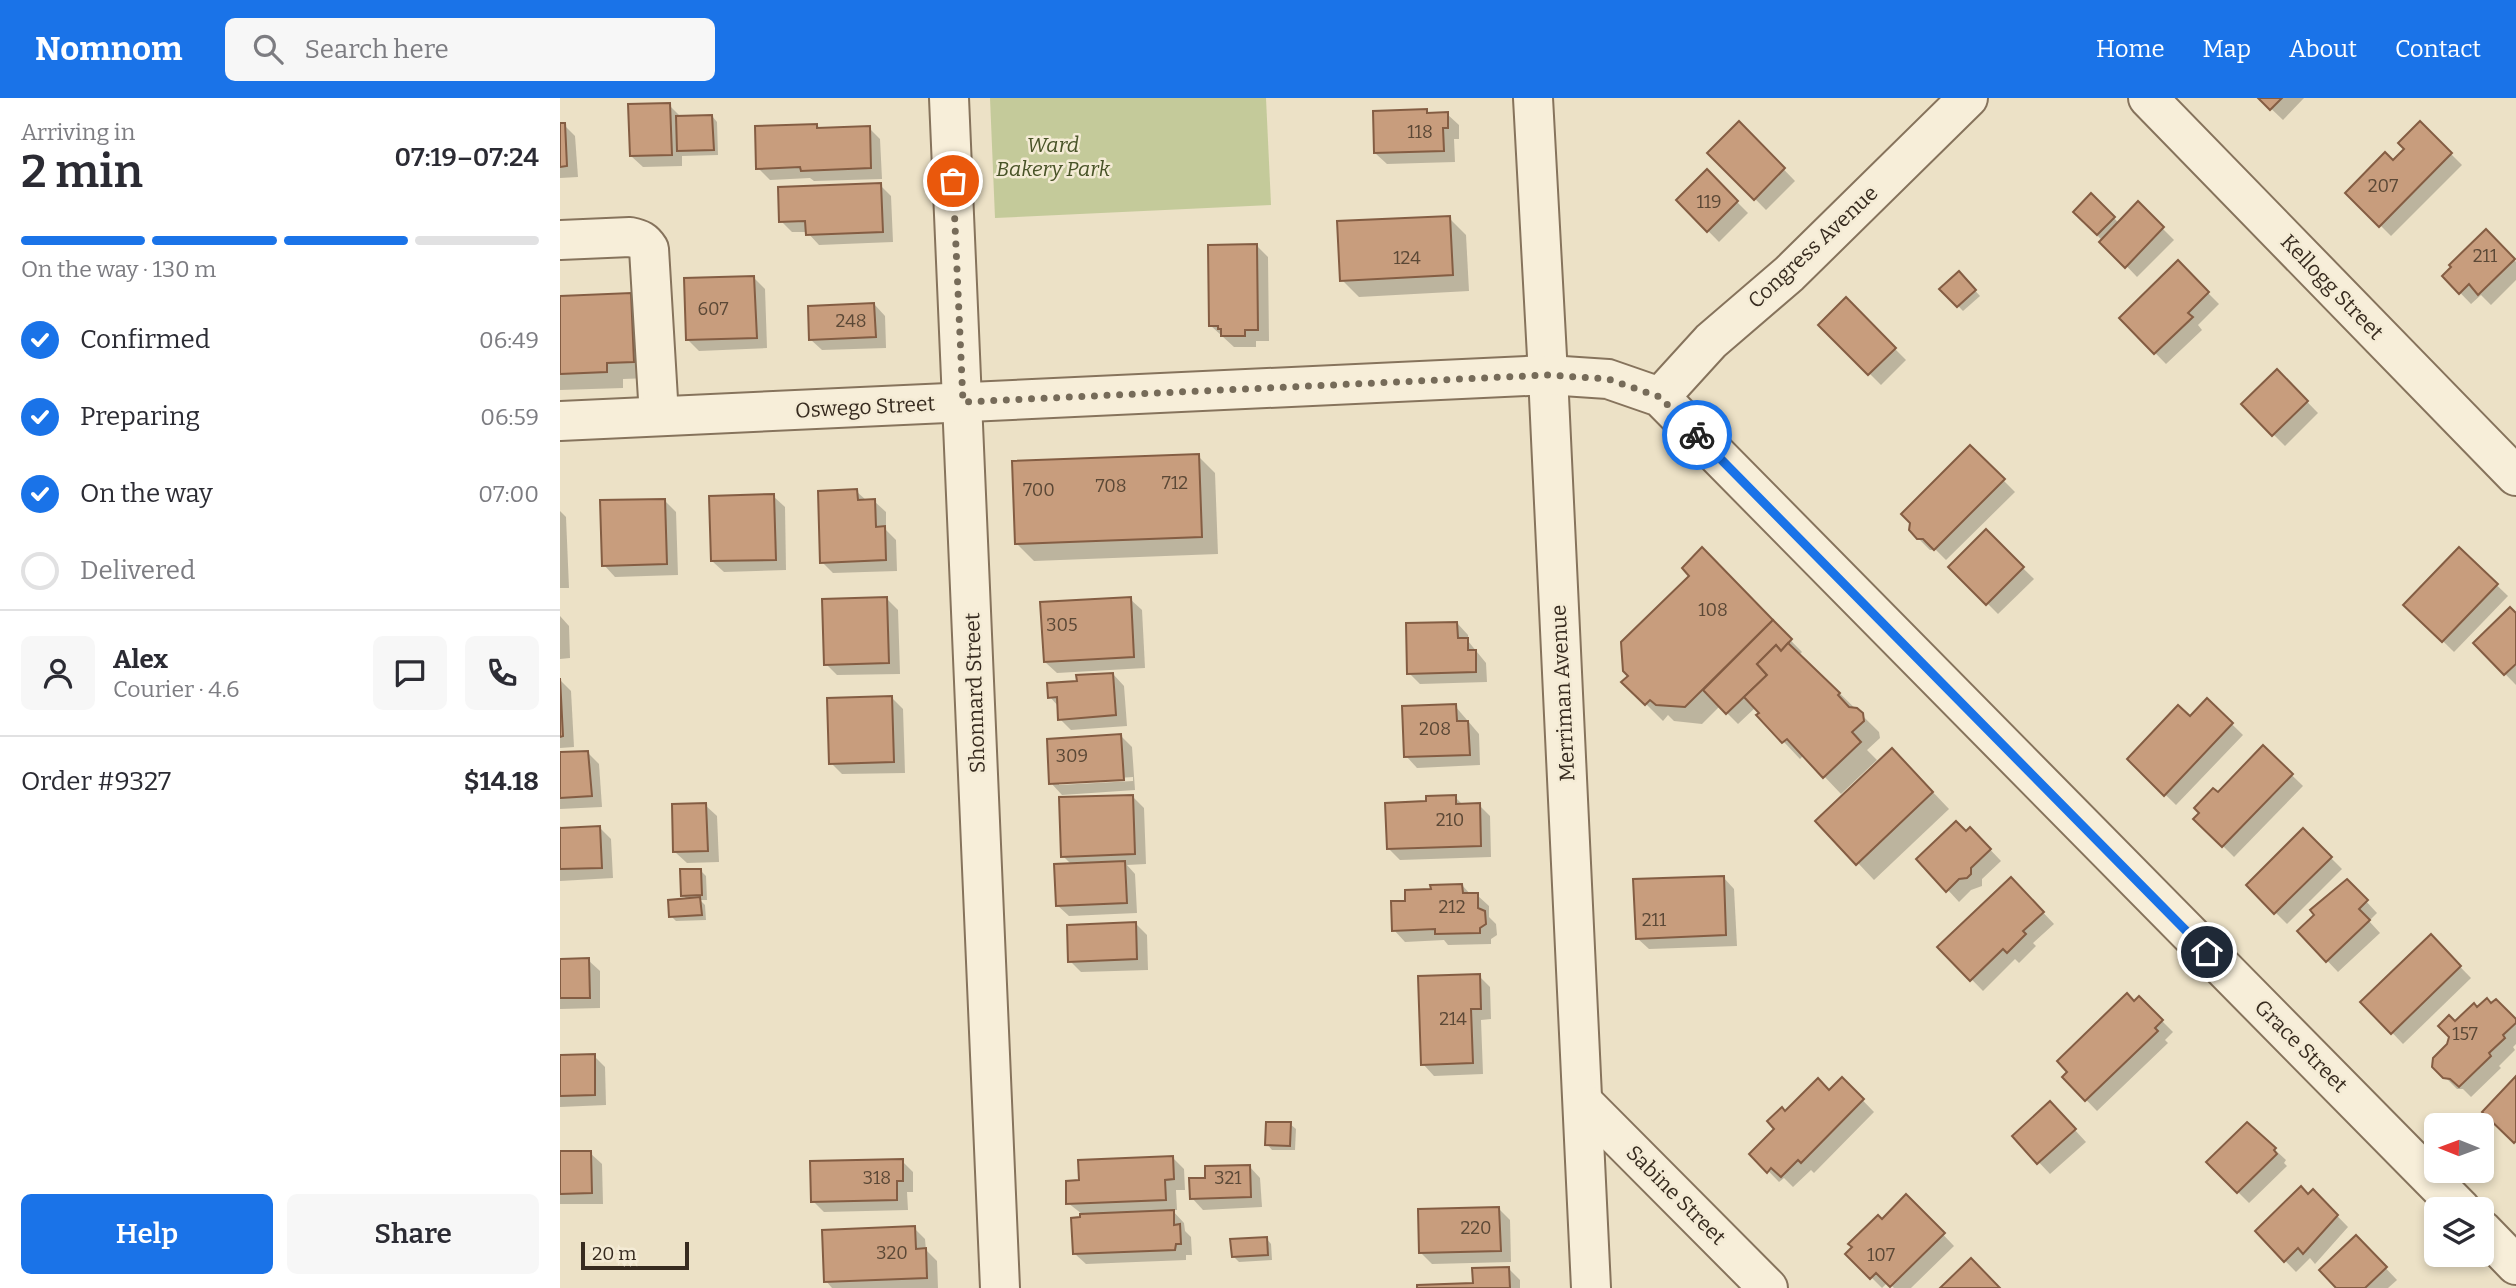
<!DOCTYPE html>
<meta charset="utf-8">
<style>
body{margin:0;font-family:Bitter,serif;background:#f7f7f7;color:#2b2b33;height:100vh;display:flex;flex-direction:column;font-size:26px;white-space:nowrap}
*{box-sizing:border-box;margin:0}
p{font-size:23px;color:#7c7c81}
.icon{flex:none;width:38px;height:38px;fill:none;stroke:currentColor;stroke-width:2;stroke-linecap:round;stroke-linejoin:round}
.map{position:relative;flex:1;overflow:hidden}
.drawer{display:flex;flex-direction:column;background:#fff;width:560px}
.drawer>*{flex:none}
.needle{width:46px;rotate:271deg}
.controls{position:absolute;left:1864px;top:1015px;display:grid;gap:14px}
.controls a{display:grid;place-items:center;width:70px;height:70px;border-radius:10px;background:#fff;box-shadow:0 4px 10px #0003;font-size:35px}
.scale{position:absolute;left:21px;bottom:18px;width:108px;box-sizing:border-box;padding-left:7px;border:4px solid #372b1f;border-top:0;font-size:19px;line-height:24px;white-space:nowrap;color:#372b1f;-webkit-text-stroke:5px #f4ebd5;paint-order:stroke}
.pin{position:absolute;display:grid;place-items:center;width:60px;height:60px;color:#fff;margin:-30px;border:4px solid #fff;border-radius:50%;box-shadow:0 2px 7px #0007}
.courier{position:absolute;display:grid;place-items:center;width:70px;height:70px;margin:-35px;border:5px solid #1a73e8;border-radius:50%;background:#fff;color:#222;box-shadow:0 2px 9px #0007}
.head em{font-style:normal;font-weight:600}
.head div{display:flex;flex-direction:column-reverse}
.head{display:flex;align-items:center;justify-content:space-between;height:119px;padding:0 21px}
h1{font-size:46px;font-weight:600;line-height:52px}
.bar{display:grid;grid-template-columns:repeat(4,1fr);gap:10px 7px;align-content:center;height:84px;padding:0 21px}
.bar i{height:9px;border-radius:5px;background:#e1e1e2}
.bar .selected{background:#1a73e8}
.bar p{grid-column:span 4}
.line{display:flex;align-items:center;gap:18px;padding:0 21px;border-top:2px solid #e1e1e2}
.line div{flex:1}
.round{display:grid;place-items:center;flex:none;width:74px;height:74px;border-radius:10px;background:#f7f7f7}
ol{padding:0 21px;list-style:none}
li{display:flex;align-items:center;gap:21px;height:77px}
li p{margin-inline-start:auto}
li .icon{padding:7px;border-radius:50%;background:#1a73e8;color:#fff;stroke-width:4}
li:last-child{color:#7c7c81}
li i{width:38px;height:38px;border:4px solid #e1e1e2;border-radius:50%}
.action{display:flex;gap:14px;margin-top:auto;padding:14px 21px}
.action a{flex:1;height:80px;border-radius:10px;background:#1a73e8;color:#fff;font-size:28px;font-weight:600;line-height:80px;text-align:center}
.action a+a{background:#f7f7f7;color:#2b2b33}
header{display:flex;align-items:center;gap:42px;box-sizing:border-box;height:98px;padding:0 35px;background:#1a73e8;color:#fff}
header strong{font-size:33px}
nav{display:flex;gap:38px;margin-inline-start:auto;font-size:24px}
.search{width:490px;height:63px;background:#f7f7f7;display:flex;align-items:center;gap:18px;box-sizing:border-box;padding:0 24px;border-radius:10px;color:#7c7c81;font-size:26px}
main{display:flex;flex:1;min-height:0}
.map>svg:first-child{display:block}
.green{fill:#c4ca9a}
.shadow{fill:#0003;fill-rule:evenodd}
.building{fill:#c89d7d;stroke:#845d43;stroke-width:2}
.lines{fill:none;stroke-linecap:round;stroke-linejoin:round}
.minor-casing{stroke:#86735c;stroke-width:42}
.minor{stroke:#f7eed9;stroke-width:38}
.done{stroke:#766b59;stroke-width:7;stroke-dasharray:0 12.6}
.route{stroke:#1a73e8;stroke-width:9}
.labels{text-anchor:middle;dominant-baseline:central;stroke-width:5;stroke-linejoin:round;paint-order:stroke}
.number-label{font-size:18px;fill:#5b4836}
.park-label{font-size:21px;font-style:italic;fill:#485327;stroke:#f4ebd5}
.street-label{font-size:21px;fill:#372b1f;stroke:#f4ebd5}
</style>
<header>
<strong>Nomnom</strong>
<div class="search"><svg class="icon" aria-label="search" viewBox="0 0 24 24"><circle cx="10" cy="10" r="6"/><path d="M15 15l6 6"/></svg>Search here</div>
<nav><a>Home</a><a>Map</a><a>About</a><a>Contact</a></nav>
</header>
<main>
<section class="drawer">
<div class="head"><div><h1>2 min</h1><p>Arriving in</p></div><em>07:19–07:24</em></div>
<div class="bar"><i class="selected"></i><i class="selected"></i><i class="selected"></i><i></i><p>On the way · 130 m</p></div>
<ol>
<li><svg class="icon" aria-label="check" viewBox="0 0 24 24"><path d="M5 12l5 5 9-10"/></svg>Confirmed<p>06:49</p></li>
<li><svg class="icon" aria-label="check" viewBox="0 0 24 24"><path d="M5 12l5 5 9-10"/></svg>Preparing<p>06:59</p></li>
<li><svg class="icon" aria-label="check" viewBox="0 0 24 24"><path d="M5 12l5 5 9-10"/></svg>On the way<p>07:00</p></li>
<li><i></i>Delivered</li>
</ol>
<div class="line" style="height:126px"><a class="round"><svg class="icon" aria-label="person" viewBox="0 0 24 24"><circle cx="12" cy="8" r="4"/><path d="M4 21q1-7 8-7t8 7"/></svg></a><div><b>Alex</b><p>Courier · 4.6</p></div><a class="round"><svg class="icon" aria-label="chat" viewBox="0 0 24 24"><path d="M4 5h16v11H9l-5 4z"/></svg></a><a class="round"><svg class="icon" aria-label="phone" viewBox="0 0 24 24"><path d="M5 4h4l2 5-3 2q2 4 5 5l2-3 5 2v4C11 20 4 13 5 4z"/></svg></a></div>
<div class="line" style="height:91px"><div>Order #9327</div><b>$14.18</b></div>
<div class="action"><a>Help</a><a>Share</a></div>
</section>
<div class="map">
<svg width="1956" height="1190" viewBox="0 0 1956 1190">
<rect width="100%" height="100%" fill="#ece1c6"/>
<path class="green" d="M430 0H706L711 107 435 120Z"/>
<g class="shadow">
<path d="M1700 0H1744L1723 22Z"/>
<path d="M109 7 120 18H152L157 24 158 57 122 58V68L83 69 71 58Z"/>
<path d="M867 13 871 16H887L899 27V41H894L895 64 827 66 815 55Z"/>
<path d="M1179 25 1235 83 1206 112 1150 55Z"/>
<path d="M1860 25 1902 67 1831 138 1787 94 1833 65 1847 51Z"/>
<path d="M0 27H4L15 38 18 79 0 80Z"/>
<path d="M257 27 261 32 309 30 320 41 322 81 254 83 250 80 210 82 198 70Z"/>
<path d="M1147 74 1188 115 1159 144 1118 102Z"/>
<path d="M320 87 331 98 333 144 259 147 247 134H232L221 123Z"/>
<path d="M1531 98 1559 125 1578 106 1614 142 1577 179 1515 114Z"/>
<path d="M889 120 906 137 909 193 799 199 782 182Z"/>
<path d="M1926 133 1956 164V182L1931 207 1921 197 1911 206 1884 178Z"/>
<path d="M697 148 708 159 709 243H696V249H674L650 227Z"/>
<path d="M1618 165 1659 206 1638 227 1642 232 1606 266 1561 220Z"/>
<path d="M1399 175 1420 198 1403 213 1382 191Z"/>
<path d="M193 179 205 191 207 250 139 253 128 242Z"/>
<path d="M70 196 87 213 90 280 63 281V290L0 292V199Z"/>
<path d="M1286 202 1346 262 1321 287 1261 227Z"/>
<path d="M314 206 325 218 326 250 262 252 250 241Z"/>
<path d="M1717 273 1758 315 1725 348 1683 306Z"/>
<path d="M1410 349 1455 394 1386 462 1376 452H1370L1358 440Z"/>
<path d="M638 358 655 375 658 456 474 463 457 446Z"/>
<path d="M296 393 307 403H314L326 414V432L336 442 337 473 273 475 262 464Z"/>
<path d="M213 398 225 409 226 472 164 474 152 463Z"/>
<path d="M104 402 116 414 118 477 55 479 44 467Z"/>
<path d="M0 413 6 419 9 490H0Z"/>
<path d="M1426 434 1474 481 1438 516 1391 469Z"/>
<path d="M1899 451 1948 498 1894 554 1846 507Z"/>
<path d="M1142 452 1242 554 1238 558 1249 565 1319 634 1320 640 1307 652 1317 662 1281 696 1244 657 1240 661 1224 644 1199 617 1201 615 1196 609 1178 626 1160 608 1142 626 1114 623 1108 617 1103 623 1064 584 1070 578 1132 478Z"/>
<path d="M327 501 338 512 340 576 277 577 266 566Z"/>
<path d="M570 501 582 512 585 570 497 575 485 564Z"/>
<path d="M1956 517V587L1915 545Z"/>
<path d="M0 518 9 528 10 560 0 561Z"/>
<path d="M897 525 908 537V543L926 565 927 584 860 586 849 575Z"/>
<path d="M553 576 564 588 567 628 511 632 500 621 499 609 490 599Z"/>
<path d="M0 582 11 593 14 649 0 650Z"/>
<path d="M332 600 343 611 345 675 282 676 271 665Z"/>
<path d="M1647 602 1683 637 1616 707 1569 661 1631 620Z"/>
<path d="M895 608 919 636 920 667 857 670 846 658Z"/>
<path d="M561 638 572 649 575 692 502 697 491 685ZM573 679V683L499 687V684Z"/>
<path d="M1703 649 1743 688 1674 759 1636 721Z"/>
<path d="M28 655 39 666 42 709 0 711V656Z"/>
<path d="M1349 669 1389 711 1314 782 1298 765Z"/>
<path d="M572 698 584 710 586 766 567 767 575 776 577 815 509 818 497 807 512 767 503 758Z"/>
<path d="M895 699 904 708 919 707 930 718 931 759 840 762 829 751Z"/>
<path d="M145 707 157 718 159 764 127 765 115 754Z"/>
<path d="M0 728 3 731 40 730 51 741 53 780 0 783Z"/>
<path d="M1743 732 1782 771 1727 826 1688 787Z"/>
<path d="M1406 736 1422 743 1441 763 1422 781V788L1411 792 1399 804 1388 792Z"/>
<path d="M140 772 146 778 147 802H140L145 807 146 822 116 823 111 818 128 802 123 797Z"/>
<path d="M1163 779 1174 791 1177 848 1089 851 1077 840Z"/>
<path d="M1787 783 1817 815 1809 823 1820 835 1778 874 1739 833Z"/>
<path d="M902 787 911 797H917L929 808V819L936 826 937 837 931 841V846L888 847 884 842 845 844 834 832 847 804 873 792Z"/>
<path d="M1462 792 1494 826 1473 845 1476 848 1459 865 1455 861 1423 893 1380 849Z"/>
<path d="M576 826 587 837 588 872 521 874 510 863Z"/>
<path d="M1871 839 1911 880 1843 946 1803 904Z"/>
<path d="M28 862 40 873V910L0 911V863Z"/>
<path d="M919 878 930 889 931 921 921 922 923 976 874 978 863 966Z"/>
<path d="M1579 900 1613 934 1605 942 1608 945 1537 1013 1504 979Z"/>
<path d="M1918 912 1956 924V946L1953 949 1955 952 1939 968 1941 970 1911 999 1903 991H1897L1874 968 1889 947 1895 925Z"/>
<path d="M0 958H34L45 969 46 1007 0 1009Z"/>
<path d="M1282 981 1314 1014 1254 1075 1251 1072 1233 1089 1224 1080 1219 1084 1192 1056 1216 1031 1269 994Z"/>
<path d="M1501 1017 1526 1044 1490 1076 1454 1038Z"/>
<path d="M730 1026 736 1031 735 1052H712L707 1046Z"/>
<path d="M1687 1026 1726 1062 1724 1065 1727 1068 1689 1105 1648 1064Z"/>
<path d="M0 1055H30L42 1066 43 1106H0Z"/>
<path d="M613 1060 624 1071 625 1092H616L617 1112H612L624 1125 625 1133 631 1139 632 1157H626V1162L526 1166 514 1155 522 1116 508 1105 521 1084Z"/>
<path d="M342 1063 353 1074V1094H347L348 1112 264 1114 253 1103Z"/>
<path d="M689 1068 700 1080 702 1109 643 1112 632 1100 646 1081Z"/>
<path d="M1753 1093 1788 1129 1755 1166 1750 1160 1736 1174 1697 1134Z"/>
<path d="M1346 1098 1394 1148 1351 1190H1334L1328 1184 1322 1190 1288 1156Z"/>
<path d="M939 1111 950 1122 951 1164 872 1166 861 1155Z"/>
<path d="M354 1130 365 1141 366 1152 377 1163 378 1190H272L266 1183Z"/>
<path d="M1796 1139 1837 1182 1828 1190H1779Z"/>
<path d="M706 1140 711 1146 712 1162 679 1164 673 1158Z"/>
<path d="M948 1170 960 1182V1190H858L915 1187Z"/>
</g>
<g class="building">
<path d="M1698 0H1722L1710 12Z"/>
<path d="M110 5 112 57 70 58 68 6Z"/>
<path d="M867 11V15L888 14V30H883L884 53 814 55 813 13Z"/>
<path d="M152 17 154 52 117 53 116 18Z"/>
<path d="M1179 23 1225 70 1194 102 1147 55Z"/>
<path d="M1860 23 1892 55 1819 129 1785 95 1825 54 1833 62 1844 51 1838 45Z"/>
<path d="M0 25H5L7 68 0 69Z"/>
<path d="M257 26V30L310 28 311 70 241 73 240 69 196 71 195 28Z"/>
<path d="M1147 71 1178 103 1147 134 1116 102Z"/>
<path d="M321 85 323 134 246 137 245 123 219 124 218 89Z"/>
<path d="M1531 95 1555 119 1537 137 1513 114Z"/>
<path d="M1578 103 1604 129 1565 170 1539 144Z"/>
<path d="M890 118 893 177 780 183 777 123Z"/>
<path d="M1926 131 1955 161 1918 197 1909 186 1899 196 1882 178 1891 169 1889 167Z"/>
<path d="M697 146 698 232H685V238H661V231H658V228H649L648 147Z"/>
<path d="M1618 162 1649 194 1628 215 1633 219 1594 256 1559 220Z"/>
<path d="M1399 173 1416 192 1397 209 1379 191Z"/>
<path d="M194 178 197 240 126 242 124 180Z"/>
<path d="M71 195 74 264 47 265V274L0 276V198Z"/>
<path d="M1286 199 1336 250 1308 277 1258 227Z"/>
<path d="M314 205 316 239 249 242 248 208Z"/>
<path d="M1717 271 1748 303 1712 338 1681 306Z"/>
<path d="M1410 347 1445 381 1374 452 1363 441H1357L1349 432 1350 425 1341 416Z"/>
<path d="M639 356 642 439 455 446 452 363Z"/>
<path d="M297 391 298 402 315 401 316 429 325 428 326 462 260 465 258 393Z"/>
<path d="M214 396 216 462 151 463 149 398Z"/>
<path d="M105 401 107 466 42 468 40 402Z"/>
<path d="M1426 431 1464 469 1426 507 1388 469Z"/>
<path d="M1142 449 1213 522 1125 609 1096 607 1090 602 1085 607 1061 584 1068 578 1063 573 1061 544 1129 478 1122 470Z"/>
<path d="M1899 449 1938 486 1882 544 1843 507Z"/>
<path d="M327 499 329 565 264 567 262 501Z"/>
<path d="M571 499 574 559 484 564 480 504Z"/>
<path d="M1950 509 1956 515V566L1944 577 1913 545Z"/>
<path d="M1213 522 1232 541 1221 553 1216 547 1197 566 1207 577 1166 616 1143 592Z"/>
<path d="M897 524 898 540H908V552H916V574L847 576 846 525Z"/>
<path d="M1228 545 1280 595 1278 597 1289 609 1297 610 1303 615 1304 623 1292 634 1301 644 1263 680 1227 641 1222 645 1196 617 1199 615 1184 599 1207 577 1197 566 1216 547 1221 553Z"/>
<path d="M553 575 556 617 498 622 497 599 488 600 487 585 517 583 516 577Z"/>
<path d="M0 580 3 638 0 639Z"/>
<path d="M332 598 334 664 269 666 267 600Z"/>
<path d="M1647 600 1673 625 1604 698 1567 661 1618 607 1630 618Z"/>
<path d="M896 606 897 623H908L910 657 844 659 842 608Z"/>
<path d="M561 636 564 682 489 686 487 641Z"/>
<path d="M1703 647 1733 676 1662 749 1633 721 1639 715 1634 710 1653 690 1658 694Z"/>
<path d="M1332 650 1373 694 1296 767 1255 723Z"/>
<path d="M28 653 32 698 0 700V654Z"/>
<path d="M573 697 575 756 501 759 499 699Z"/>
<path d="M896 697V706L920 705 921 748 827 751 825 705 866 703V698Z"/>
<path d="M146 705 148 753 113 754 112 706Z"/>
<path d="M1396 723 1406 733 1410 729 1431 751 1411 770V776L1407 780 1399 781 1386 794 1356 761Z"/>
<path d="M40 728 42 770 0 771V730Z"/>
<path d="M1743 730 1772 759 1714 816 1686 787Z"/>
<path d="M565 763 567 805 496 808 494 766Z"/>
<path d="M120 771H141L142 797 121 798Z"/>
<path d="M1164 778 1166 837 1076 841 1073 781Z"/>
<path d="M1451 779 1484 814 1463 833 1466 836 1447 855 1443 851 1410 883 1377 849Z"/>
<path d="M1787 781 1808 802 1799 811 1810 822 1766 864 1737 833 1754 817 1750 812Z"/>
<path d="M902 786 903 795H918V810L925 813 926 826 920 830V835L875 836V831L832 833 831 803H845V792L871 791 870 787Z"/>
<path d="M140 799 142 817 109 819 108 802Z"/>
<path d="M576 824 577 861 508 864 507 827Z"/>
<path d="M1871 836 1901 868 1831 936 1800 904Z"/>
<path d="M29 860 30 900H0V861Z"/>
<path d="M920 876 921 911H911L913 965 861 967 858 878Z"/>
<path d="M1567 895 1574 903 1579 898 1603 922 1595 930 1598 933 1525 1003 1502 979 1507 974 1497 963Z"/>
<path d="M1927 900 1931 905 1936 901 1956 921V925L1943 937 1945 940 1929 955 1931 958 1899 989 1890 981 1883 980 1872 969 1873 960 1887 946 1889 939 1878 928 1889 917 1895 923 1914 905 1917 909Z"/>
<path d="M35 956V997L0 998V957Z"/>
<path d="M1956 978V1043L1954 1045 1922 1014Z"/>
<path d="M1282 979 1304 1001 1241 1065 1238 1062 1221 1079 1211 1070 1207 1075 1189 1056 1214 1031 1207 1023 1222 1009 1225 1013 1258 980 1269 992Z"/>
<path d="M1490 1003 1516 1031 1477 1066 1452 1038Z"/>
<path d="M706 1024H731L730 1048 705 1047Z"/>
<path d="M1687 1024 1716 1050 1714 1052 1717 1056 1677 1095 1646 1064Z"/>
<path d="M0 1053H31L32 1095 0 1096Z"/>
<path d="M613 1058 614 1081 605 1082 606 1102 506 1106V1083L519 1082 518 1062Z"/>
<path d="M343 1061V1083H337V1102L251 1104 250 1063Z"/>
<path d="M690 1067 691 1099 630 1101 629 1080H645V1068Z"/>
<path d="M1741 1088 1748 1096 1753 1091 1778 1117 1743 1156 1738 1150 1724 1164 1695 1133Z"/>
<path d="M1346 1096 1385 1135 1330 1189 1316 1175 1310 1181 1285 1156 1292 1149 1288 1146 1318 1117 1322 1121Z"/>
<path d="M939 1109 941 1153 859 1155 858 1111Z"/>
<path d="M614 1112V1127L620 1126 621 1146H616L615 1152 513 1156 511 1120 520 1119V1116Z"/>
<path d="M355 1128 356 1151 366 1150 367 1180 264 1184 262 1132Z"/>
<path d="M1796 1137 1827 1169 1805 1190H1776L1759 1172Z"/>
<path d="M707 1139 708 1157 672 1159 670 1141Z"/>
<path d="M1411 1160 1440 1190H1380Z"/>
<path d="M949 1169 950 1190H857V1187L913 1185 912 1170Z"/>
</g>
<g class="lines">
<g class="minor-casing">
<g id="minor">
<path d="M389 0 440 1190"/>
<path d="M973 0 988 277 1031 1190"/>
<path d="M1588 0 1956 378"/>
<path d="M0 142 70 139C80 141 84 143 89 151L99 318"/>
<path d="M1100 299 1151 243 1229 176 1408 0"/>
<path d="M0 323 988 277 1048 281 1100 299 1901 1111"/>
<path d="M1024 1005 1208 1190"/>
<path d="M1922 1132 1956 1167"/>
</g>
</g>
<use href="#minor" class="minor"/>
</g>
<g class="lines">
<path class="done" d="M393 83 403 304 988 277 1048 281 1100 299 1137 337"/>
<path class="route" d="M1137 337 1647 854"/>
</g>
<g class="labels">
<g class="number-label">
<text x="860" y="34">118</text>
<text x="1823" y="88">207</text>
<text x="1149" y="104">119</text>
<text x="1925" y="158">211</text>
<text x="847" y="160">124</text>
<text x="153" y="211">607</text>
<text x="291" y="223">248</text>
<text x="615" y="385">712</text>
<text x="551" y="388">708</text>
<text x="479" y="392">700</text>
<text x="1153" y="512">108</text>
<text x="502" y="527">305</text>
<text x="875" y="631">208</text>
<text x="512" y="658">309</text>
<text x="890" y="722">210</text>
<text x="892" y="809">212</text>
<text x="1094" y="822">211</text>
<text x="893" y="921">214</text>
<text x="1905" y="936">157</text>
<text x="317" y="1080">318</text>
<text x="668" y="1080">321</text>
<text x="916" y="1130">220</text>
<text x="332" y="1155">320</text>
<text x="1321" y="1157">107</text>
</g>
<g class="park-label">
<text x="493" y="47">Ward<tspan x="493" dy="24">Bakery Park</tspan></text>
</g>
<g class="street-label">
<text transform="translate(1253 149) rotate(-43)">Congress Avenue</text>
<text transform="translate(1772 189) rotate(46)">Kellogg Street</text>
<text transform="translate(305 309) rotate(-3)">Oswego Street</text>
<text transform="translate(415 595) rotate(-92)">Shonnard Street</text>
<text transform="translate(1003 595) rotate(-93)">Merriman Avenue</text>
<text transform="translate(1741 948) rotate(45)">Grace Street</text>
<text transform="translate(1116 1097) rotate(45)">Sabine Street</text>
</g>
</g>
</svg>
<div class="controls">
<a><svg class="needle" viewBox="-14 -14 28 28"><path d="M0-13l5 13h-10z" fill="#e53935"/><path d="M0 13l5-13h-10z" fill="#7c7c81"/></svg></a>
<a><svg class="icon" aria-label="layers" viewBox="0 0 24 24"><path d="M12 4l9 5-9 5-9-5zM3 14l9 5 9-5"/></svg></a>
</div>
<div class="scale">20 m</div>
<div class="pin" style="left:393px;top:83px;background:#ea580c"><svg class="icon" aria-label="bag" viewBox="0 0 24 24"><path d="M5 8h14l-1 12H6zM9 8a3 3 0 0 1 6 0"/></svg></div>
<div class="pin" style="left:1647px;top:854px;background:#1f2937"><svg class="icon" aria-label="home" viewBox="0 0 24 24"><path d="M3 11l9-7 9 7M6 9v11h12V9"/></svg></div>
<div class="courier" style="left:1137px;top:337px"><svg class="icon" aria-label="bike" viewBox="0 0 24 24"><circle cx="6" cy="16" r="4"/><circle cx="18" cy="16" r="4"/><path d="M6 16l4-8h5l3 8M10 8l3 8H6M13 5h3"/></svg></div>
</div>
</main>
